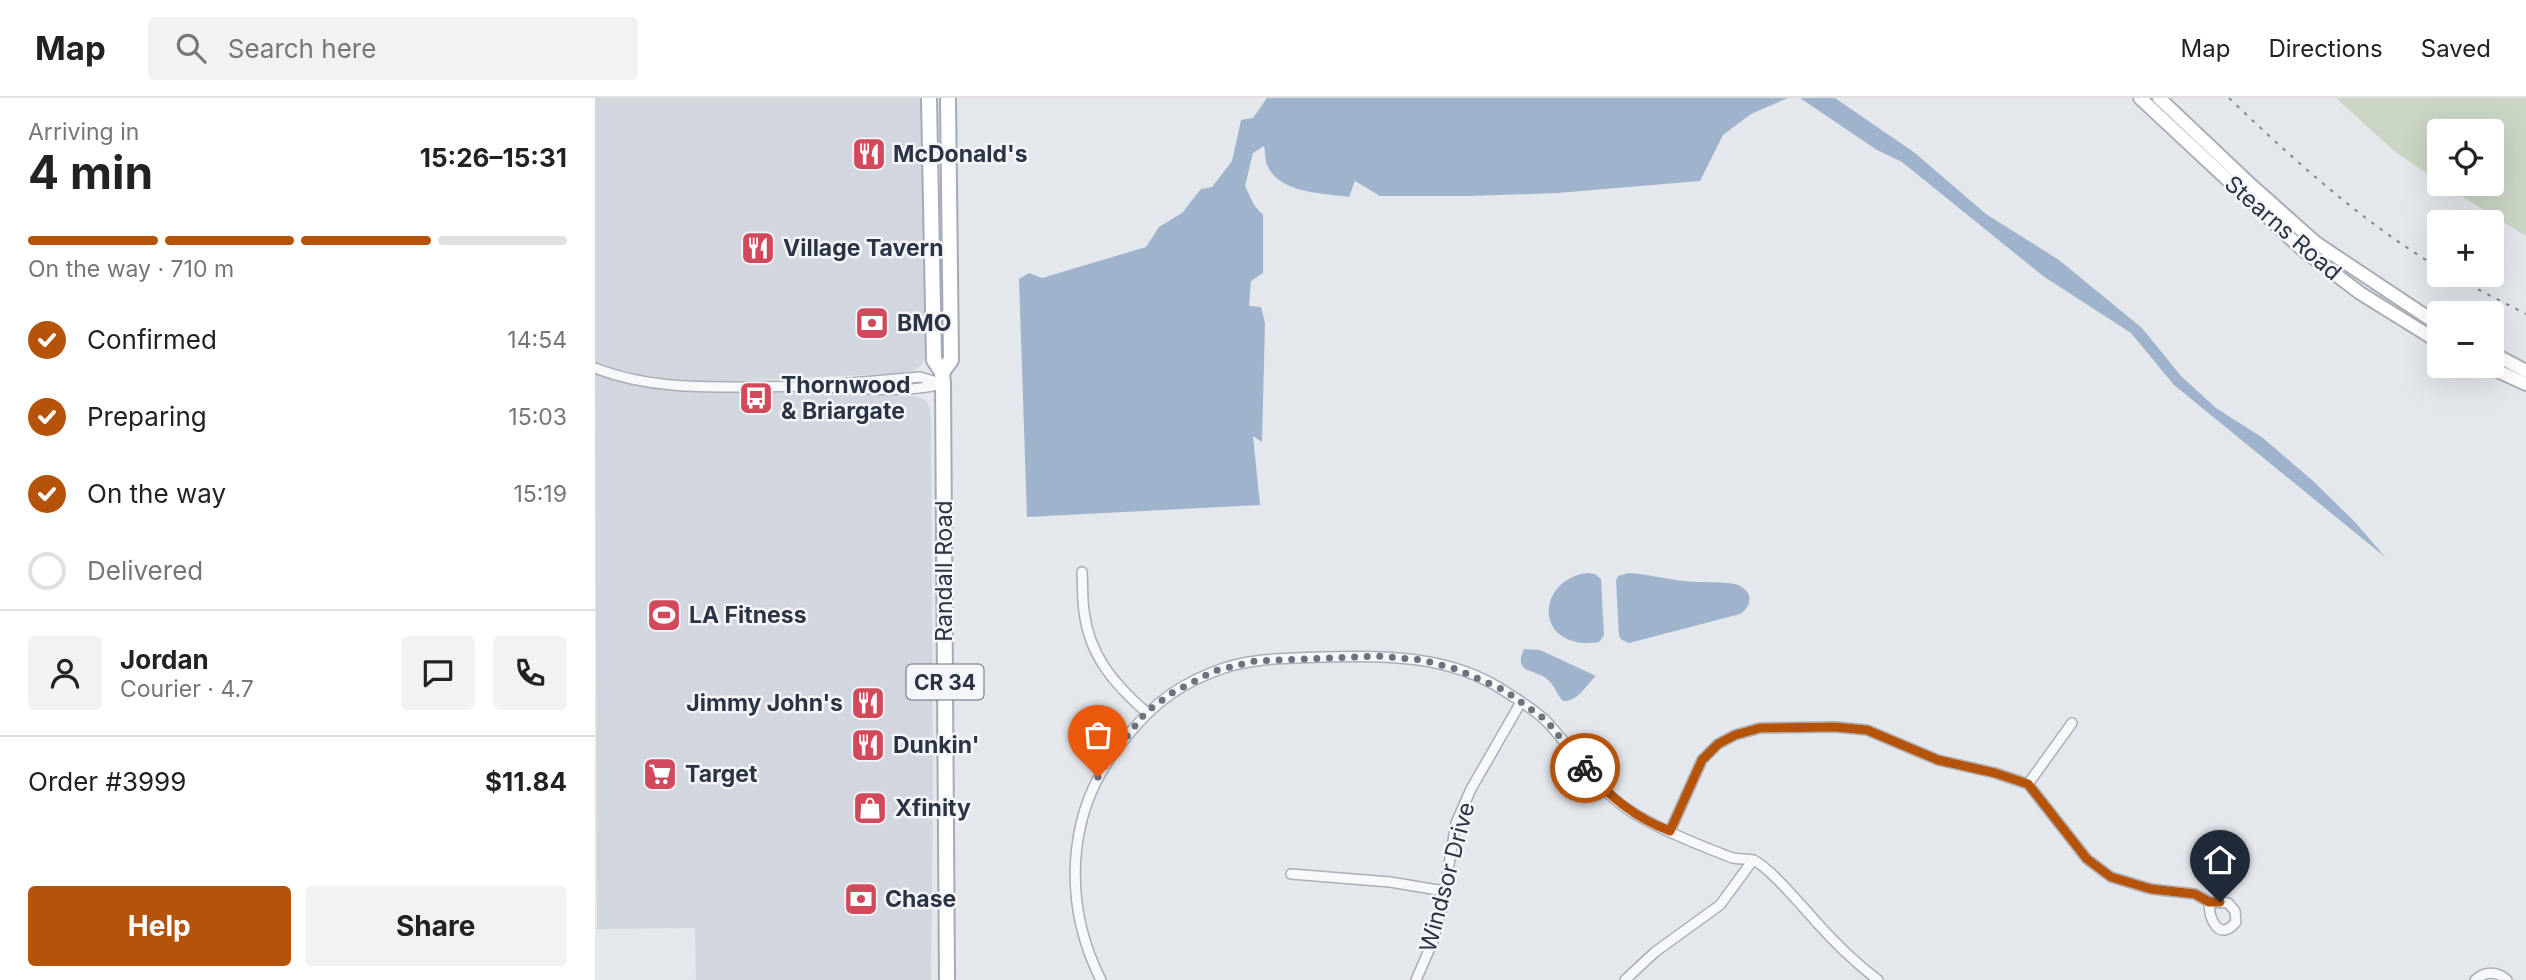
<!DOCTYPE html>
<meta charset="utf-8">
<style>
body{margin:0;font-family:Inter,sans-serif;background:#f2f2f2;color:#222;height:100vh;display:flex;flex-direction:column;font-size:26px;white-space:nowrap}
*{box-sizing:border-box;margin:0}
p{font-size:23px;color:#767676}
.icon{flex:none;width:38px;height:38px;fill:none;stroke:currentColor;stroke-width:2;stroke-linecap:round;stroke-linejoin:round}
.map{position:relative;flex:1;overflow:hidden}
.sheet{display:flex;flex-direction:column;background:#fff;width:595px}
.sheet>*{flex:none}
.tools{position:absolute;left:1832px;top:21px;display:grid;gap:14px}
.tools a{display:grid;place-items:center;width:77px;height:77px;border-radius:7px;background:#fff;box-shadow:0 7px 28px #0002;font-size:35px}
.pin{position:absolute;display:grid;place-items:center;width:60px;height:60px;color:#fff;margin:-72px -30px;border-radius:50% 50% 50% 0;rotate:-45deg;box-shadow:0 0 7px #0007}
.pin .icon{rotate:45deg}
.courier{position:absolute;display:grid;place-items:center;width:70px;height:70px;margin:-35px;border:5px solid #b45309;border-radius:50%;background:#fff;color:#222;box-shadow:0 2px 9px #0007}
.overview em{font-style:normal;font-weight:700}
.overview div{display:flex;flex-direction:column-reverse}
.overview{display:flex;align-items:center;justify-content:space-between;height:119px;padding:0 28px}
h1{font-size:46px;font-weight:700;line-height:52px}
.bar{display:grid;grid-template-columns:repeat(4,1fr);gap:10px 7px;align-content:center;height:84px;padding:0 28px}
.bar i{height:9px;border-radius:5px;background:#e0e0e0}
.bar .current{background:#b45309}
.bar p{grid-column:span 4}
.line{display:flex;align-items:center;gap:18px;padding:0 28px;border-top:2px solid #e0e0e0}
.line div{flex:1}
.round{display:grid;place-items:center;flex:none;width:74px;height:74px;border-radius:7px;background:#f2f2f2}
ol{padding:0 28px;list-style:none}
li{display:flex;align-items:center;gap:21px;height:77px}
li p{margin-inline-start:auto}
li .icon{padding:7px;border-radius:50%;background:#b45309;color:#fff;stroke-width:4}
li:last-child{color:#767676}
li i{width:38px;height:38px;border:4px solid #e0e0e0;border-radius:50%}
.action{display:flex;gap:14px;margin-top:auto;padding:14px 28px}
.action a{flex:1;height:80px;border-radius:7px;background:#b45309;color:#fff;font-size:28px;font-weight:700;line-height:80px;text-align:center}
.action a+a{background:#f2f2f2;color:#222}
header{display:flex;align-items:center;gap:42px;box-sizing:border-box;height:98px;padding:0 35px;background:#fff;border-bottom:2px solid #e0e0e0}
header strong{font-size:33px}
nav{display:flex;gap:38px;margin-inline-start:auto;font-size:24px}
.search{width:490px;height:63px;background:#f2f2f2;display:flex;align-items:center;gap:18px;box-sizing:border-box;padding:0 24px;border-radius:7px;color:#767676;font-size:26px}
main{display:flex;flex:1;min-height:0}
.map>svg:first-child{display:block}
.built{fill:#d2d6de}
.green{fill:#c9d6c5}
.water{fill:#9fb4cc}
.lines{fill:none;stroke-linecap:round;stroke-linejoin:round}
.street-casing{stroke:#a9aeb7;stroke-width:12}
.secondary-casing{stroke:#a9aeb7;stroke-width:16}
.primary-casing{stroke:#a3abb8;stroke-width:18}
.street{stroke:#f7f8fa;stroke-width:9}
.secondary{stroke:#fff;stroke-width:12}
.primary{stroke:#fff;stroke-width:14}
.rail{stroke:#7d8696;stroke-width:2;stroke-dasharray:3.5 7;stroke-linecap:butt}
.done{stroke:#6c737f;stroke-width:7;stroke-dasharray:0 12.6}
.route{stroke:#b45309;stroke-width:9}
.labels{text-anchor:middle;dominant-baseline:central;stroke-width:5;stroke-linejoin:round;paint-order:stroke}
.shield{fill:#f4f6f9;stroke:#676e7b;stroke-width:2}
.shield-label{font-size:21px;font-weight:bold;fill:#2b3445}
.poi-label{font-size:23px;font-weight:bold;fill:#2b3445;stroke:#f4f6f9;text-anchor:start}
.street-label{font-size:23px;fill:#2b3445;stroke:#f4f6f9}
</style>
<header>
<strong>Map</strong>
<div class="search"><svg class="icon" aria-label="search" viewBox="0 0 24 24"><circle cx="10" cy="10" r="6"/><path d="M15 15l6 6"/></svg>Search here</div>
<nav><a>Map</a><a>Directions</a><a>Saved</a></nav>
</header>
<main>
<section class="sheet">
<div class="overview"><div><h1>4 min</h1><p>Arriving in</p></div><em>15:26–15:31</em></div>
<div class="bar"><i class="current"></i><i class="current"></i><i class="current"></i><i></i><p>On the way · 710 m</p></div>
<ol>
<li><svg class="icon" aria-label="check" viewBox="0 0 24 24"><path d="M5 12l5 5 9-10"/></svg>Confirmed<p>14:54</p></li>
<li><svg class="icon" aria-label="check" viewBox="0 0 24 24"><path d="M5 12l5 5 9-10"/></svg>Preparing<p>15:03</p></li>
<li><svg class="icon" aria-label="check" viewBox="0 0 24 24"><path d="M5 12l5 5 9-10"/></svg>On the way<p>15:19</p></li>
<li><i></i>Delivered</li>
</ol>
<div class="line" style="height:126px"><a class="round"><svg class="icon" aria-label="person" viewBox="0 0 24 24"><circle cx="12" cy="8" r="4"/><path d="M4 21q1-7 8-7t8 7"/></svg></a><div><b>Jordan</b><p>Courier · 4.7</p></div><a class="round"><svg class="icon" aria-label="chat" viewBox="0 0 24 24"><path d="M4 5h16v11H9l-5 4z"/></svg></a><a class="round"><svg class="icon" aria-label="phone" viewBox="0 0 24 24"><path d="M5 4h4l2 5-3 2q2 4 5 5l2-3 5 2v4C11 20 4 13 5 4z"/></svg></a></div>
<div class="line" style="height:91px"><div>Order #3999</div><b>$11.84</b></div>
<div class="action"><a>Help</a><a>Share</a></div>
</section>
<div class="map">
<svg width="1931" height="882" viewBox="0 0 1931 882">
<rect width="100%" height="100%" fill="#e4e7ec"/>
<g class="built">
<path d="M0 0H330L333 250 327 267 314 275 91 285 25 274 0 265Z"/>
<path d="M0 274 44 286 91 293 318 298 327 300 332 304 335 310 336 326 338 706 336 882H101L100 830 2 831Z"/>
</g>
<path class="green" d="M1741 0H1931V138L1847 86H1897V33H1844V84L1798 52Z"/>
<g class="water">
<path d="M672 0H1193L1156 16 1128 37 1105 83 962 95 874 98H785L760 83 754 99C728 95 681 96 671 64 670 59 670 52 669 48L658 55 650 88 659 107 668 117V175L656 183 654 208 666 209 670 225 667 344 658 338 665 407 432 419 424 181 434 175 447 180 551 149 564 129 587 115 606 91 617 89 637 63 646 22 658 20Z"/>
<path d="M1205 0H1240L1320 55 1391 116 1464 162 1547 230 1586 278 1621 310 1668 340 1717 382 1760 424 1790 459 1579 287 1536 235 1448 178 1307 64 1282 52Z"/>
<path d="M993 475 1000 476 1006 481 1009 537 1004 544C996 545 989 546 981 544 937 533 950 479 993 475Z"/>
<path d="M1034 475C1053 476 1070 481 1088 483 1103 485 1132 483 1143 487 1158 493 1158 508 1145 516L1034 545 1027 542 1024 538 1021 483 1023 478Z"/>
<path d="M929 551 945 552 1001 578C991 587 983 604 968 603 962 597 959 586 951 580 938 571 918 575 929 551Z"/>
</g>
<g class="lines">
<g class="street-casing">
<g id="street">
<path d="M0 270C71 298 150 286 225 289 267 290 307 296 348 286"/>
<path d="M244 286 325 279 345 285"/>
<path d="M487 474C488 487 487 500 489 513 494 557 519 586 551 614"/>
<path d="M1433 686 1477 625"/>
<path d="M1075 733 1107 662 1123 646 1140 637 1165 630 1240 629 1272 632 1343 662 1400 675 1433 686 1492 761 1516 779 1556 791 1600 796 1614 804 1633 805 1640 813 1641 824C1623 845 1614 820 1614 804"/>
<path d="M696 776 795 784 849 793"/>
<path d="M506 882C469 809 470 719 521 652 549 615 574 591 618 574 652 560 691 560 727 559 789 557 857 557 911 594 925 603 942 613 953 625 979 653 999 688 1031 710 1058 729 1104 747 1135 759 1142 762 1151 760 1158 762 1175 769 1210 812 1224 827 1242 847 1262 866 1283 882"/>
<path d="M821 882 838 843 846 814 861 725 876 691 926 604"/>
<path d="M1030 882 1060 854 1125 807 1158 762"/>
<path d="M1880 882C1890 873 1902 873 1912 882"/>
</g>
</g>
<g class="secondary-casing">
<g id="secondary">
<path d="M1545 0 1707 151 1765 195 1844 244"/>
<path d="M1564 0 1657 88 1721 145 1844 227"/>
<path d="M1897 255 1931 273"/>
<path d="M1892 268 1931 286"/>
</g>
</g>
<g class="primary-casing">
<g id="primary">
<path d="M334 0 339 262 347 274 348 286 352 882"/>
<path d="M347 274 356 262 353 0"/>
</g>
</g>
<use href="#street" class="street"/>
<use href="#secondary" class="secondary"/>
<use href="#primary" class="primary"/>
<g class="rail">
<path d="M1634 0C1700 63 1766 123 1844 170"/>
<path d="M1855 177 1931 216"/>
</g>
</g>
<g class="lines">
<path class="done" d="M503 679 515 660 551 614 577 595 619 573 660 563 782 558 827 562 861 571 909 592 951 622 990 670"/>
<path class="route" d="M990 670C1014 699 1040 720 1075 733L1107 662 1123 646 1140 637 1165 630 1240 629 1272 632 1343 662 1400 675 1433 686 1492 761 1516 779 1556 791 1600 796 1614 804H1625"/>
</g>
<defs>
<g id="restaurant-square" transform="scale(1.75)"><rect x="-9" y="-9" width="18" height="18" rx="4" fill="#d1495b" stroke="#f4f6f9"/><path d="M-5-6h1v4h1v-4h1v4h1v-4h1v5L-1.5 .5V6h-2V.5L-5-1ZM5-6V6H3V1.5H1.5Q1.5-4 5-6Z" fill="#fff"/></g>
<g id="bank-square" transform="scale(1.75)"><rect x="-9" y="-9" width="18" height="18" rx="4" fill="#d1495b" stroke="#f4f6f9"/><path d="M-6-4H6V4H-6ZM0-2.3a2.3 2.3 0 1 0 0 4.6a2.3 2.3 0 1 0 0-4.6Z" fill="#fff"/></g>
<g id="bus-square" transform="scale(1.75)"><rect x="-9" y="-9" width="18" height="18" rx="4" fill="#d1495b" stroke="#f4f6f9"/><path d="M-5-6H5V4H4V6H2V4H-2V6H-4V4H-5ZM-3.5-4V0h7V-4ZM-3.5 1.2v1.5H-2V1.2ZM2 1.2v1.5H3.5V1.2Z" fill="#fff"/></g>
<g id="stadium-square" transform="scale(1.75)"><rect x="-9" y="-9" width="18" height="18" rx="4" fill="#d1495b" stroke="#f4f6f9"/><path d="M0-5a6.5 5 0 1 0 0 10a6.5 5 0 1 0 0-10ZM-3.5-1.8h7v3.6h-7Z" fill="#fff"/></g>
<g id="supermarket-square" transform="scale(1.75)"><rect x="-9" y="-9" width="18" height="18" rx="4" fill="#d1495b" stroke="#f4f6f9"/><path d="M-6-5.5h2.5l.6 2H6L4.5 2H-2.5L-4.4-4H-6ZM-1.5 3.2a1.3 1.3 0 1 0 .1 0ZM3 3.2a1.3 1.3 0 1 0 .1 0Z" fill="#fff"/></g>
<g id="shop-square" transform="scale(1.75)"><rect x="-9" y="-9" width="18" height="18" rx="4" fill="#d1495b" stroke="#f4f6f9"/><path d="M-5-2.5h2.3a2.7 3.5 0 0 1 5.4 0H5L5.5 6h-11ZM-1.5-2.5h3a1.5 2.3 0 0 0-3 0Z" fill="#fff"/></g>
</defs>
<g fill-rule="evenodd">
<use href="#restaurant-square" x="274" y="56"/>
<use href="#restaurant-square" x="163" y="150"/>
<use href="#bank-square" x="277" y="225"/>
<use href="#bus-square" x="161" y="300"/>
<use href="#stadium-square" x="69" y="517"/>
<use href="#restaurant-square" x="273" y="605"/>
<use href="#restaurant-square" x="273" y="647"/>
<use href="#supermarket-square" x="65" y="676"/>
<use href="#shop-square" x="275" y="710"/>
<use href="#bank-square" x="266" y="801"/>
</g>
<g class="labels">
<rect class="shield" x="311.5" y="566.5" width="77" height="35" rx="5"/>
<g class="shield-label">
<text x="350" y="584">CR 34</text>
</g>
<g class="poi-label">
<text x="298" y="56">McDonald's</text>
<text x="188" y="150">Village Tavern</text>
<text x="302" y="225">BMO</text>
<text x="186" y="287">Thornwood<tspan x="186" dy="26">&amp; Briargate</tspan></text>
<text x="94" y="517">LA Fitness</text>
<text x="248" y="605" text-anchor="end">Jimmy John's</text>
<text x="298" y="647">Dunkin'</text>
<text x="90" y="676">Target</text>
<text x="300" y="710">Xfinity</text>
<text x="290" y="801">Chase</text>
</g>
<g class="street-label">
<text transform="translate(1688 130) rotate(41)">Stearns Road</text>
<text transform="translate(349 473) rotate(-90)">Randall Road</text>
<text transform="translate(852 779) rotate(-75)">Windsor Drive</text>
</g>
</g>
</svg>
<div class="tools">
<a><svg class="icon" aria-label="locate" viewBox="0 0 24 24"><circle cx="12" cy="12" r="6"/><path d="M12 2v4M12 18v4M2 12h4M18 12h4"/></svg></a>
<a>+</a>
<a>−</a>
</div>
<div class="pin" style="left:503px;top:679px;background:#ea580c"><svg class="icon" aria-label="bag" viewBox="0 0 24 24"><path d="M5 8h14l-1 12H6zM9 8a3 3 0 0 1 6 0"/></svg></div>
<div class="pin" style="left:1625px;top:804px;background:#1f2937"><svg class="icon" aria-label="home" viewBox="0 0 24 24"><path d="M3 11l9-7 9 7M6 9v11h12V9"/></svg></div>
<div class="courier" style="left:990px;top:670px"><svg class="icon" aria-label="bike" viewBox="0 0 24 24"><circle cx="6" cy="16" r="4"/><circle cx="18" cy="16" r="4"/><path d="M6 16l4-8h5l3 8M10 8l3 8H6M13 5h3"/></svg></div>
</div>
</main>
